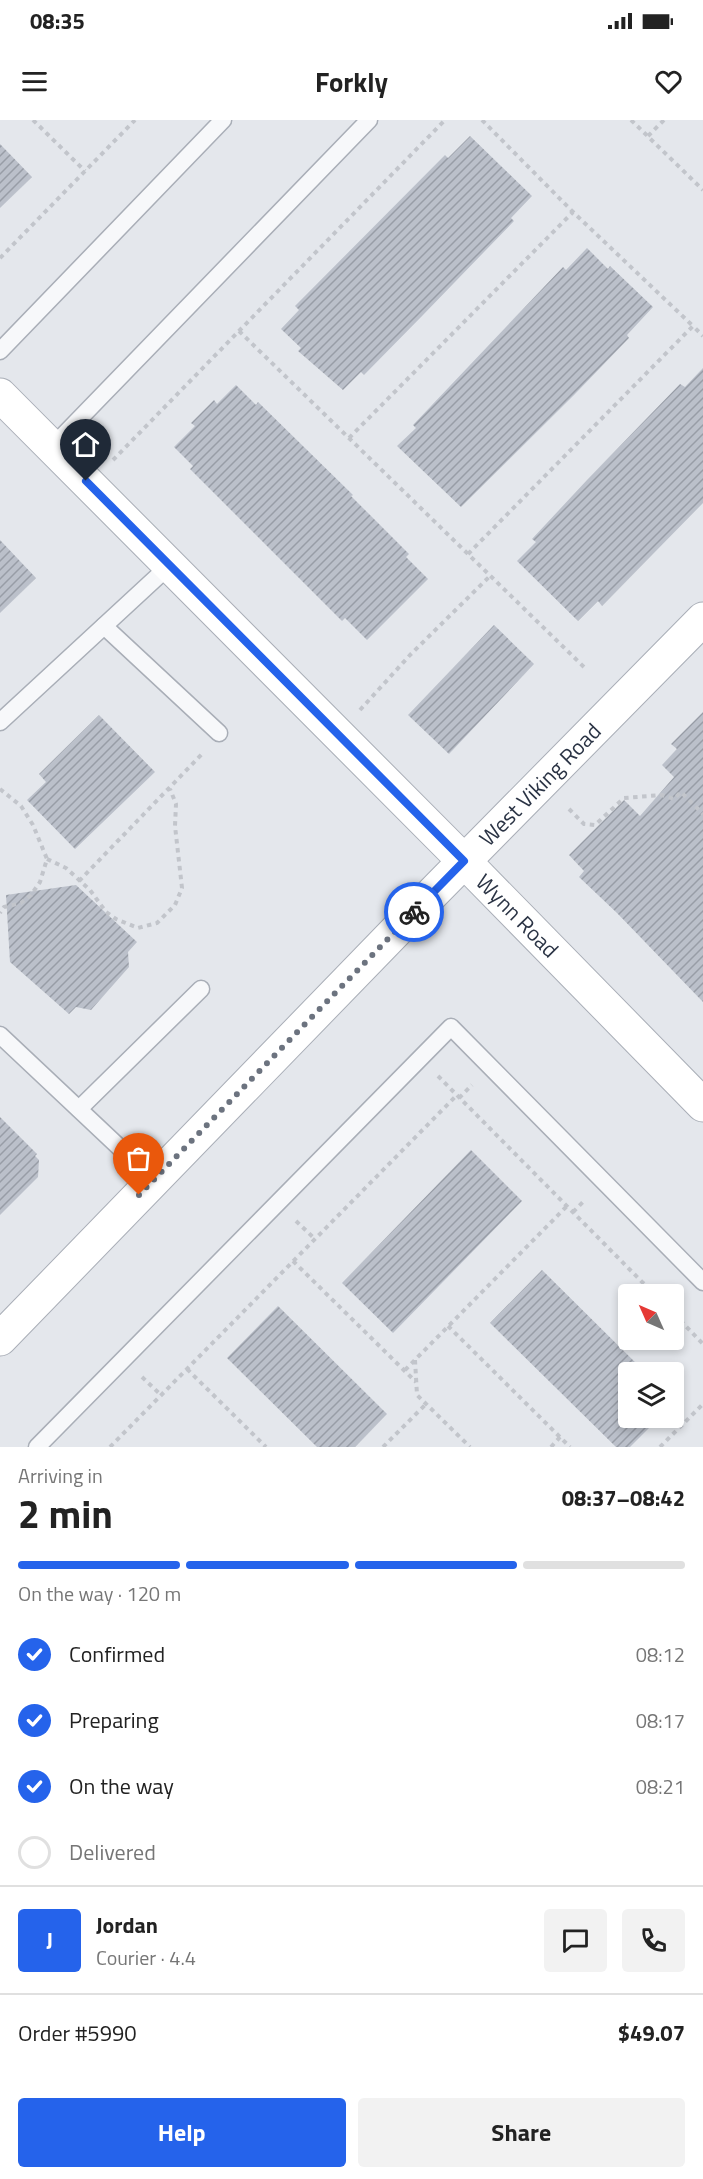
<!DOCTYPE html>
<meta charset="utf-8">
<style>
body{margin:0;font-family:"Titillium Web",sans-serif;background:#f2f2f2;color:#222;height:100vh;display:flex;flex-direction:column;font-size:22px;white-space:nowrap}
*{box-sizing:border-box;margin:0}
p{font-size:20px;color:#767676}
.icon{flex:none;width:33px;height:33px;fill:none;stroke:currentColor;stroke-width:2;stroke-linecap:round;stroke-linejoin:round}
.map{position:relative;height:1327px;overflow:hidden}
.drawer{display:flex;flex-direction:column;background:#fff;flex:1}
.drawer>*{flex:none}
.needle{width:39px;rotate:315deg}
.buttons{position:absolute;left:618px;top:1164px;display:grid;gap:12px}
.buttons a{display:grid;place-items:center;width:66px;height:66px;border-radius:6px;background:#fff;box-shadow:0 3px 9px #0003;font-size:30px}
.pin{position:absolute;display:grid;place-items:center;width:51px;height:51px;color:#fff;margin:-62px -26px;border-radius:50% 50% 50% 0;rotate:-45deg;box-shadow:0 0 6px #0007}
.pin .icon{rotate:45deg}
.courier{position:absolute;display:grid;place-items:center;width:60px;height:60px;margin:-30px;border:4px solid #2563eb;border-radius:50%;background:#fff;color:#222;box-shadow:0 2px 8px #0007}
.headline em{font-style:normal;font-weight:700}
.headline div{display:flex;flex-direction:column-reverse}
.headline{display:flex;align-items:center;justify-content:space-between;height:102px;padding:0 18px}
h1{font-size:39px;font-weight:700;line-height:45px}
.bar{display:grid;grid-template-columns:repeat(4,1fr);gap:9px 6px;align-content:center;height:72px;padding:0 18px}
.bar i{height:8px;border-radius:4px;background:#e0e0e0}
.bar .active{background:#2563eb}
.bar p{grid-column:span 4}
.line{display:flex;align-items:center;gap:15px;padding:0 18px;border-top:2px solid #e0e0e0}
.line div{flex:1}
.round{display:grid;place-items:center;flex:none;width:63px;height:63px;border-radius:6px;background:#f2f2f2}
ol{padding:0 18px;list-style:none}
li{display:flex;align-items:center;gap:18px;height:66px}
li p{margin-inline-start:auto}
li .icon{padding:6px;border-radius:50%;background:#2563eb;color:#fff;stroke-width:4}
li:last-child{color:#767676}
li i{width:33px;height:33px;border:3px solid #e0e0e0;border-radius:50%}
.primary-button{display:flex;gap:12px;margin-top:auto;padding:12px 18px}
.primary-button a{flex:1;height:69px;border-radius:6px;background:#2563eb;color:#fff;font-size:24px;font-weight:700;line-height:69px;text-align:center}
.primary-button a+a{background:#f2f2f2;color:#222}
.status{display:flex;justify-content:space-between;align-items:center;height:42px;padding:0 30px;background:#fff;direction:ltr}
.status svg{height:16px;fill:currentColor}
header{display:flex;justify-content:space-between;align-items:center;height:78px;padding:0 18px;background:#fff;font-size:27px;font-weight:700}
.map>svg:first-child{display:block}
.building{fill:url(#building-hatch)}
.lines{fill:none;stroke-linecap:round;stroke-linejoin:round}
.lane-casing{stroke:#a9aeb7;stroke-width:19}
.secondary-casing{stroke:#a9aeb7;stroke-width:35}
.path{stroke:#c2c5cb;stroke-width:4;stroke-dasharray:4.5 4.5;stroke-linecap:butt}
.lane{stroke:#f7f8fa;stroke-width:16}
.secondary{stroke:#fff;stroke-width:33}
.done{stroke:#6c737f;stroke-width:6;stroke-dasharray:0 10.8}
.route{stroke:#2563eb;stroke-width:8}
.labels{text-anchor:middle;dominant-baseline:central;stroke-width:5;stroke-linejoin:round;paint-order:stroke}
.street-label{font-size:22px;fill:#2b3445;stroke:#f4f6f9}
</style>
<div class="status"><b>08:35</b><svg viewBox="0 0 49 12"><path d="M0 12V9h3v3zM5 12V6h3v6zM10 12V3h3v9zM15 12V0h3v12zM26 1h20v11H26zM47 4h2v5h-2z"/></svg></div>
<header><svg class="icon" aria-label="menu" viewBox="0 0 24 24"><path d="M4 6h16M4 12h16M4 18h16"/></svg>Forkly<svg class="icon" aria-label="heart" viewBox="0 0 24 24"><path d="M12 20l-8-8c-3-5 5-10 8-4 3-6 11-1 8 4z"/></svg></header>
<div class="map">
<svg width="703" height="1327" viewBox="0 0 703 1327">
<defs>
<pattern id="building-hatch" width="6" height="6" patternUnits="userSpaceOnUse" patternTransform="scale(1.5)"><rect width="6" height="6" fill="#bbc0ca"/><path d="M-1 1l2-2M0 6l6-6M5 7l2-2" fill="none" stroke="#989da6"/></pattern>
</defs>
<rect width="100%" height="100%" fill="#e4e7ec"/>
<g class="building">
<path d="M470 16 532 76 511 98 514 101 423 195 364 255 361 252 343 270 298 231 301 228 281 209 299 190 295 186 445 35 448 38Z"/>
<path d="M0 24 32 57 0 88Z"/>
<path d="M587 128 608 149 610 146 653 187 627 215 629 218 574 275 461 387 397 326 416 308 413 305 524 188 563 147 566 150Z"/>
<path d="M703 248V383L602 486 598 481 578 501 517 441 536 422 532 419 587 360 680 264 685 267Z"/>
<path d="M236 265 256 285 258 282 353 375 351 376 409 434 406 437 428 459 367 520 345 498 342 501 190 349 193 346 174 327 195 306 191 303 214 280 217 284Z"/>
<path d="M0 420 36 458 0 493Z"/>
<path d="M494 505 534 544 449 634 408 595Z"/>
<path d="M703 592V882L617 793 579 757 584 751 569 735 624 680 640 696 674 657 662 645 677 629 671 624Z"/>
<path d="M99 595 155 652 75 729 27 680 46 662 39 654Z"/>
<path d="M76 765 137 822 128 832 129 847 91 890 76 887 69 894 10 842 6 775Z"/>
<path d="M0 997 37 1034 35 1036 39 1040 38 1057 0 1095Z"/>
<path d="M471 1030 522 1081 393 1213 342 1163Z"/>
<path d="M542 1150 645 1252H628V1298H659L630 1327H616L490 1203Z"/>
<path d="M278 1186 387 1294 355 1327H317L227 1238Z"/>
</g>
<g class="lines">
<g class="lane-casing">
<g id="lane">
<path d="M0 231 223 0"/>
<path d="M52 327 369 0"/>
<path d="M104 506 219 613"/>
<path d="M0 602 170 445"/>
<path d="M0 915 154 1060"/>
<path d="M79 989 201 869"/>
<path d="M37 1327 451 907 703 1162"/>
</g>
</g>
<g class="secondary-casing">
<g id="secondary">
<path id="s1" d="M0 275 464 741 703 985"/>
<path id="s2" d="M0 1219 425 781 703 499"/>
</g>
</g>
<g class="path">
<path d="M33 0 85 51"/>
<path d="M482 0 573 92"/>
<path d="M631 0 703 70"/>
<path d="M648 16 664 0"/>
<path d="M0 138 135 0"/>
<path d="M239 211 586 549"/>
<path d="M349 318 573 92 693 206"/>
<path d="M113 340 445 0"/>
<path d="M468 434 693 206 703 216"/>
<path d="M360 590 410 535 490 456"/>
<path d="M0 669 21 686 33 705 47 739 40 762 31 775 21 783 4 787 0 793"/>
<path d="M569 689 584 704 595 705 624 678 662 675 674 679 681 672 703 694"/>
<path d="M47 739 66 748 90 770 106 792 116 799 138 808 157 803 175 785 182 768 175 706 176 684 170 669"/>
<path d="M79 761 204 632"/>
<path d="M438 956 654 1174"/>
<path d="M459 978 472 965"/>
<path d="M573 1092 585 1080"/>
<path d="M296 1101 315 1119"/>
<path d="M293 1141 416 1262"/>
<path d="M674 1194 703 1224"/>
<path d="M448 1206 570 1327"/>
<path d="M415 1240 417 1275 470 1327"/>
<path d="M187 1249 266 1327"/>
<path d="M405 1250 567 1086"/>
<path d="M142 1257 161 1275"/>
<path d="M110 1327 457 975"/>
<path d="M383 1327 426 1284"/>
<path d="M551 1327 560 1317"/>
<path d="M660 1327 703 1284"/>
</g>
<use href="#lane" class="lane"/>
<use href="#secondary" class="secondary"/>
</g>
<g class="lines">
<path class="done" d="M139 1075 414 792"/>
<path class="route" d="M86 361 464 741 414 792"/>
</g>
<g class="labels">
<g class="street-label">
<text stroke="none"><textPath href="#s2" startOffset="774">West Viking Road</textPath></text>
<text stroke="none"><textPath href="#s1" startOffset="734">Wynn Road</textPath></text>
</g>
</g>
</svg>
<div class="buttons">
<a><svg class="needle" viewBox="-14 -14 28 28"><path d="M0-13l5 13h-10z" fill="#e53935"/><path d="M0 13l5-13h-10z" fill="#767676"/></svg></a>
<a><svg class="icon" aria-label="layers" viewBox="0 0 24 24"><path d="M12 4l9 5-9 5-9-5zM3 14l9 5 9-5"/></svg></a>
</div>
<div class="pin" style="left:139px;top:1075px;background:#ea580c"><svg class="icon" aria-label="bag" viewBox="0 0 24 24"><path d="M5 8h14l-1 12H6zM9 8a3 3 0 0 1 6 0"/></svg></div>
<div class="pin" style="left:86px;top:361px;background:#1f2937"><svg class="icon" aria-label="home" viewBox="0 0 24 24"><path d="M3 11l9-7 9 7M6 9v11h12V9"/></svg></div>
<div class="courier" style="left:414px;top:792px"><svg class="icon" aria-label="bike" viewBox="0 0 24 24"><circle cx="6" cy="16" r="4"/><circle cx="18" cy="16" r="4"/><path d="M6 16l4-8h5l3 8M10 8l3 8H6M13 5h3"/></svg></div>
</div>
<section class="drawer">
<div class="headline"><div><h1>2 min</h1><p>Arriving in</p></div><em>08:37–08:42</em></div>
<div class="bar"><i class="active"></i><i class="active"></i><i class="active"></i><i></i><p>On the way · 120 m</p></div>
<ol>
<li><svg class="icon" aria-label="check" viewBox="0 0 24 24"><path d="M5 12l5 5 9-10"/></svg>Confirmed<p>08:12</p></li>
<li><svg class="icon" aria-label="check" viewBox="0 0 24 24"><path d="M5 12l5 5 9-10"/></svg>Preparing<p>08:17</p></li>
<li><svg class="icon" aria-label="check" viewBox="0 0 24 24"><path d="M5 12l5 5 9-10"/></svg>On the way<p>08:21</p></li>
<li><i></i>Delivered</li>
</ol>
<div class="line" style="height:108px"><b class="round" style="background:#2563eb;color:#fff">J</b><div><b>Jordan</b><p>Courier · 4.4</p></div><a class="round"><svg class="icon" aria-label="chat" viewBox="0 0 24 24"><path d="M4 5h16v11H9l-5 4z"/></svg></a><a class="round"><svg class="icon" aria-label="phone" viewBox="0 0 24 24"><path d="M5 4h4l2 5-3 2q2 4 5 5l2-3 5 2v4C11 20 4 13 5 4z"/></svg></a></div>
<div class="line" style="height:78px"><div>Order #5990</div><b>$49.07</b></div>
<div class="primary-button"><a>Help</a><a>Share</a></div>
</section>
